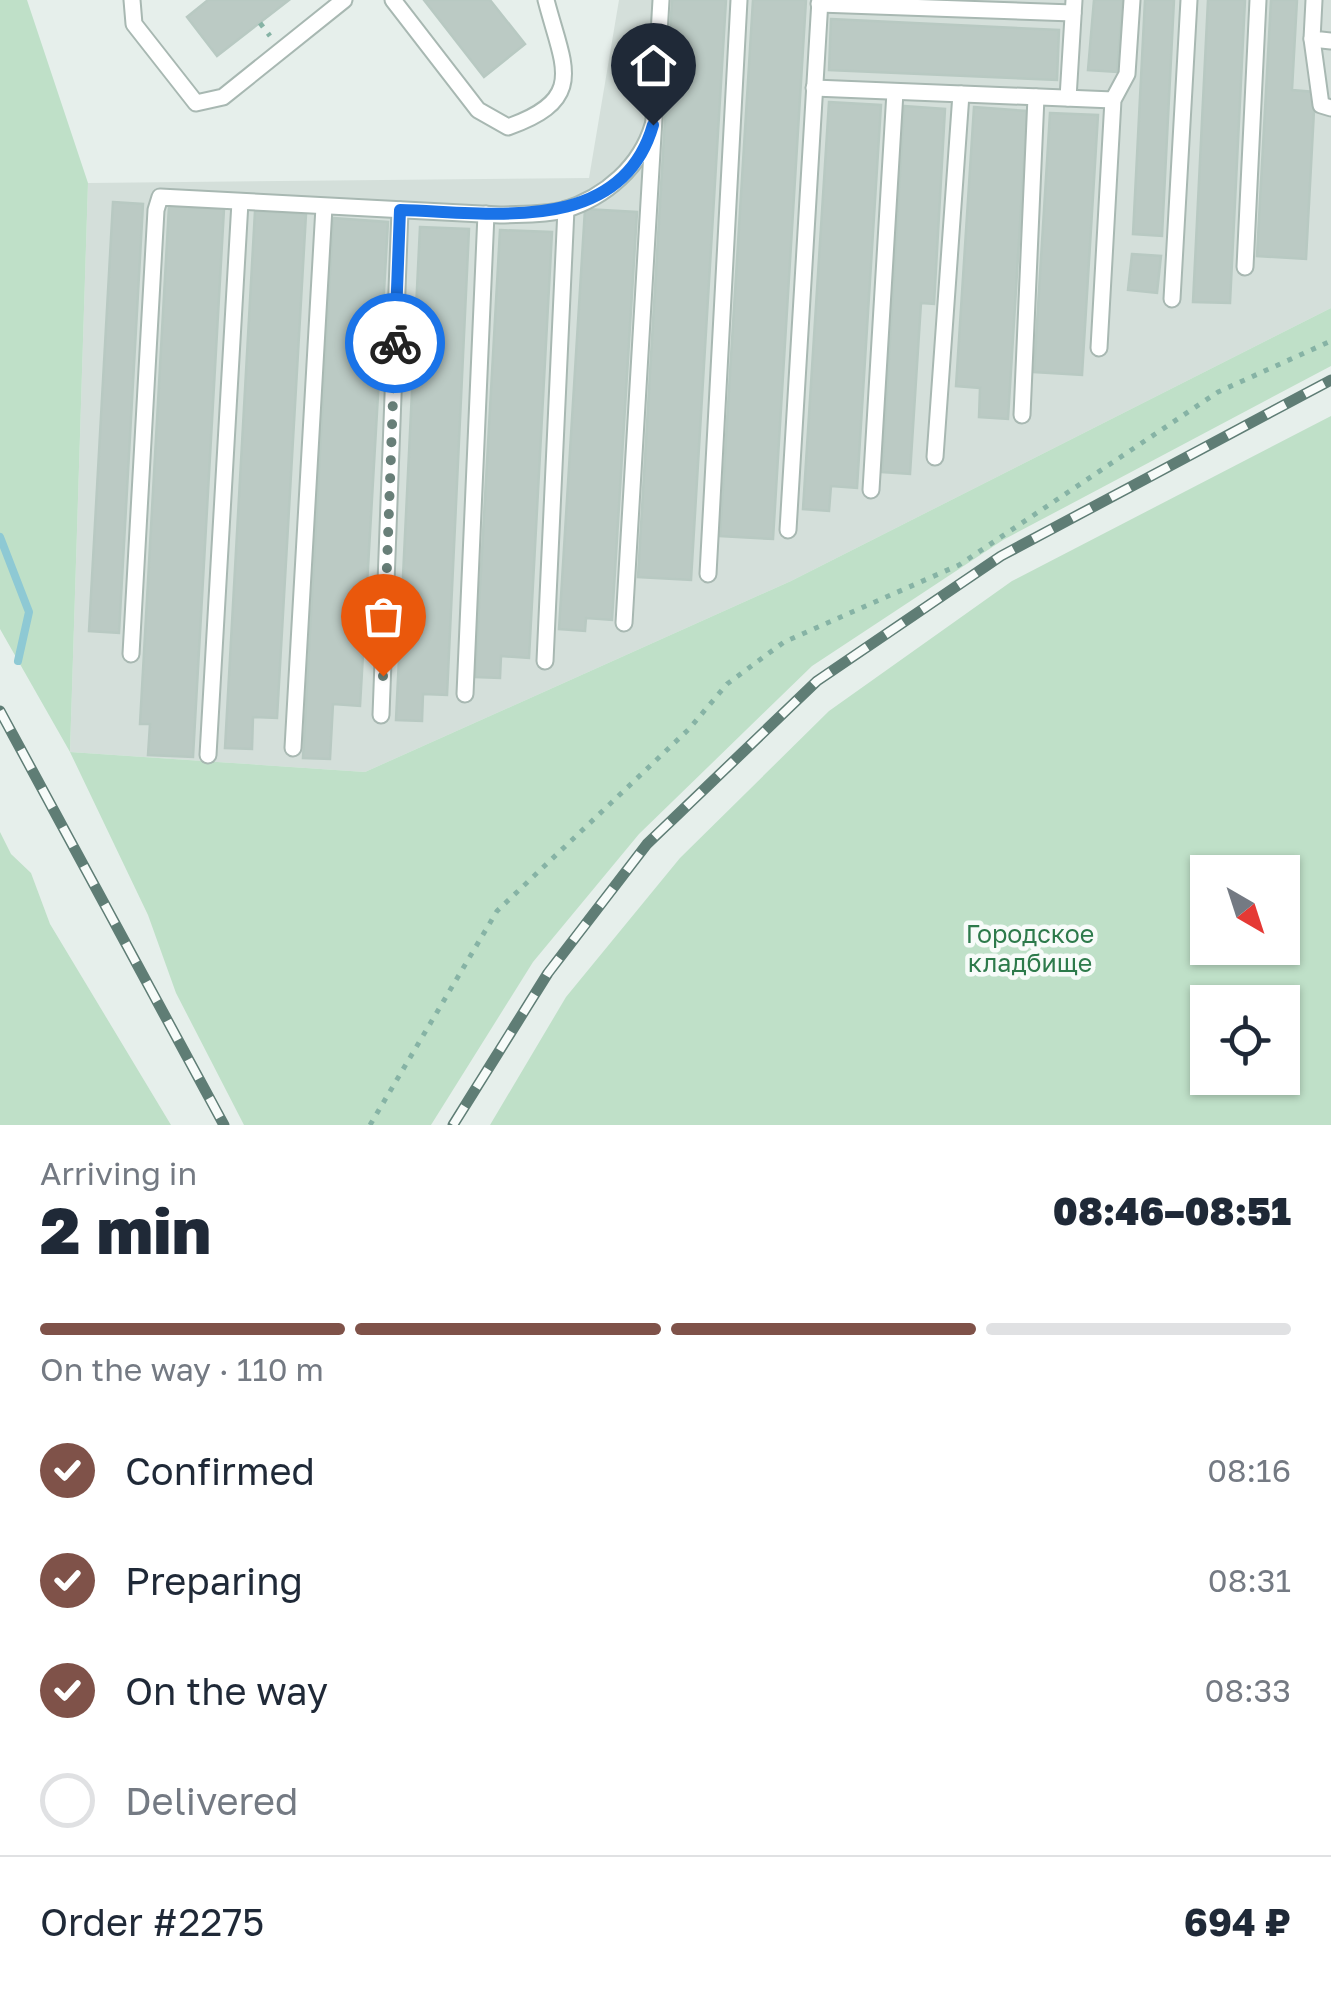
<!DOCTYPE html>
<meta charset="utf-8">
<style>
body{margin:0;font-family:"Golos Text",sans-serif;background:#f2f2f3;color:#1f2937;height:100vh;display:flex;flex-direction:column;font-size:38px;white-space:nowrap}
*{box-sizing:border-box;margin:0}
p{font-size:32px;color:#747a83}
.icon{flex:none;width:55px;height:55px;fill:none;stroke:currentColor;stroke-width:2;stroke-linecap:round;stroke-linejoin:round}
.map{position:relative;height:1125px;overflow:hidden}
.panel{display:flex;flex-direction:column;background:#fff;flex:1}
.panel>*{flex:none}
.needle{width:65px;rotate:141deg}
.fabs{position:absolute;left:1190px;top:855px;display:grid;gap:20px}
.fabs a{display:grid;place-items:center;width:110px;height:110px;border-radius:0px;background:#fff;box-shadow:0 2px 8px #0004;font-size:50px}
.pin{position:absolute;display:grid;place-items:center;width:85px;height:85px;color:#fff;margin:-102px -42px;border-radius:50% 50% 50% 0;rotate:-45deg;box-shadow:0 0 10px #0007}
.pin .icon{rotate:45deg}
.courier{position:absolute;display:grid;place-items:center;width:100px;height:100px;margin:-50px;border:8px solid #1a73e8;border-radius:50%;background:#fff;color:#222;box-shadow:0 2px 12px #0007}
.head em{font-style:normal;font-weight:800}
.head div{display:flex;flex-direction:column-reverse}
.head{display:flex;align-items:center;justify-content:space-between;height:170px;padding:0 40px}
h1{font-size:65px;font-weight:800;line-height:75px}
.bar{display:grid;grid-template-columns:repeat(4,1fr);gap:15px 10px;align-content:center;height:120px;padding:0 40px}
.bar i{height:12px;border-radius:8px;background:#e0e1e3}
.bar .selected{background:#7f5249}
.bar p{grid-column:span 4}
.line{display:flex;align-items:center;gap:25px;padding:0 40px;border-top:2px solid #e0e1e3}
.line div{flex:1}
ol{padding:0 40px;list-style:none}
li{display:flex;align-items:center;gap:30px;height:110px}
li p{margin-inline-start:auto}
li .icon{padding:10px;border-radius:50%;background:#7f5249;color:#fff;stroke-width:4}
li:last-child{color:#747a83}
li i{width:55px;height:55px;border:5px solid #e0e1e3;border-radius:50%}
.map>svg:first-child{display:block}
.built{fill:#d4dfda}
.green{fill:#bfe0c8;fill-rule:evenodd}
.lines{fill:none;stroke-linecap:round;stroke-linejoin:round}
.stream{stroke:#8ec9d4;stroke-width:8}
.building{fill:#bbcac4;stroke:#b8c9c2;stroke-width:2.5}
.service-casing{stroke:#a8b8b2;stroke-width:19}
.path{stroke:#86b3a5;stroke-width:5;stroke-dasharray:5 8;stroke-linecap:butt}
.service{stroke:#fff;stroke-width:15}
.rail-casing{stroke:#5f7d75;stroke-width:11}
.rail{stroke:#f7fbf9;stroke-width:8;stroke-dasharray:22;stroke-linecap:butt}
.done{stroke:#687f78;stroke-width:10;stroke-dasharray:0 18}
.route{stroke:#1a73e8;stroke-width:12}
.labels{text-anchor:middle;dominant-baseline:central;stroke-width:9;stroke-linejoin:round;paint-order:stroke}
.park-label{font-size:25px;fill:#2d7a4b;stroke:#f7fbf9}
</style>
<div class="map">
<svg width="1331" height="1125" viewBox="0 0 1331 1125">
<rect width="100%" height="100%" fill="#e6efeb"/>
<path class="built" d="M619 0H1331V308L791 581 365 772 70 752 88 183 589 178Z"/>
<g class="green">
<path d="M0 0H27L88 183 70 752 365 772 791 581 1331 308V366L1003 540 812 666 639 834 533 962 431 1125H244L176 993 148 915 70 752 0 629Z"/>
<path d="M1331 416V1125H490L566 997 680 858 829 711 1012 581ZM1208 872H1282V948H1208ZM1208 1002H1282V1078H1208Z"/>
<path d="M0 832 11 854 31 873 50 924 171 1125H0Z"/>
</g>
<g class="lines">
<path class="stream" d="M0 537 29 612 18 661"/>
</g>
<g class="building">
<path d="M208 0H289L217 56 187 17Z"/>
<path d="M424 0H490L525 44 484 77Z"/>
<path d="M672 0H726L691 580 638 577Z"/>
<path d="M753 0H806L773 539 720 536Z"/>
<path d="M1094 0H1123L1117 72 1088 70Z"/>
<path d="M1145 0H1174L1162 236 1133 234Z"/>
<path d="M1208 0H1245L1230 303 1193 302Z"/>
<path d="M1271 0H1297L1292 90 1315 92 1306 259 1257 256Z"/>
<path d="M831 19 1059 30 1057 80 829 70Z"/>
<path d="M829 102 881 105 857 488 831 486 829 511 803 509Z"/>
<path d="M904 106 945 109 934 304 921 303 910 474 882 472Z"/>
<path d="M974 107 1027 111 1008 419 979 417 980 388 956 386Z"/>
<path d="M1050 113 1098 115 1082 375 1034 372Z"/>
<path d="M113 202 143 204 119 633 89 631Z"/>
<path d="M169 206 224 209 193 757 148 755 150 724H140Z"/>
<path d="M585 209 637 212 612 620 586 618 585 631 559 629Z"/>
<path d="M255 211 306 214 277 718 253 717 252 749 225 748Z"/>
<path d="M333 218 388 222 360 706 333 704 330 759 303 758Z"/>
<path d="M420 227 469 229 447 695 423 694 422 721 396 720Z"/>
<path d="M500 230 552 232 529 658 501 656 500 678 475 677Z"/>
<path d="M1132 254 1161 256 1157 293 1128 290Z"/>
</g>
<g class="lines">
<g class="service-casing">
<g id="service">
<path d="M132 0 134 24 196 103 223 97 344 0"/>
<path d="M393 0 478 110 508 127C588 99 563 66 546 0"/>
<path d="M1314 0 1312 39 1331 41"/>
<path d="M819 4 1073 13"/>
<path d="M1312 39 1321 105 1331 108"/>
<path d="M814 88 1113 100"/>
<path d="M1068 98 1074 0"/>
<path d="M1245 267 1258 0"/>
<path d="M1172 299 1189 0"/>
<path d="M1099 348 1113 100 1127 74 1132 0"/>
<path d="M1022 415 1036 97"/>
<path d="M935 457 961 94"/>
<path d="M871 490 895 92"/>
<path d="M788 530 820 0"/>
<path d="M708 574 739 0"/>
<path d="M624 623 661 0"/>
<path d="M131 654 156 210 160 197 500 215C521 214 544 215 564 210 606 197 641 166 653 125"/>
<path d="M545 661 566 209"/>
<path d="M465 694 486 214"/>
<path d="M381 715 400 210"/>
<path d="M293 748 324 207"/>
<path d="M208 755 240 202"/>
</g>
</g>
<g class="path">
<path d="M260 23 270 36"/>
<path d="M370 1125 497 911 689 729 727 684 784 642 959 565 1218 392 1331 341"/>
</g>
<use href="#service" class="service"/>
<g class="rail-casing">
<g id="rail">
<path d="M0 711 224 1125"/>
<path d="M453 1125 548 973 647 844 817 681 1001 556 1331 380"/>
</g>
</g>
<use href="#rail" class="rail"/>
</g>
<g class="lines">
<path class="done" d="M383 676 395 343"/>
<path class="route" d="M395 343 400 210C489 212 621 237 653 125"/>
</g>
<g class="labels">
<g class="park-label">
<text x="1030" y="933">Городское<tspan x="1030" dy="29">кладбище</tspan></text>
</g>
</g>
</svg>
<div class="fabs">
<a><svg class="needle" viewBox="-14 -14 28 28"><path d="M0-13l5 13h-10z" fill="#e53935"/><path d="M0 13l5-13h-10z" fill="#747a83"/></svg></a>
<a><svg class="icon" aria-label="locate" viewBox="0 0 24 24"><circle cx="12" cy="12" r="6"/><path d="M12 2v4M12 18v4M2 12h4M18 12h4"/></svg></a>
</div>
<div class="pin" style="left:383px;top:676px;background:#ea580c"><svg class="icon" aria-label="bag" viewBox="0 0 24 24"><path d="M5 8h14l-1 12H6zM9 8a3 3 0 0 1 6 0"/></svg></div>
<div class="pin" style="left:653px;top:125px;background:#1f2937"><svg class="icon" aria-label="home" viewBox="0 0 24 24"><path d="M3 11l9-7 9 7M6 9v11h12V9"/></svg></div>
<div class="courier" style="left:395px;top:343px"><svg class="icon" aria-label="bike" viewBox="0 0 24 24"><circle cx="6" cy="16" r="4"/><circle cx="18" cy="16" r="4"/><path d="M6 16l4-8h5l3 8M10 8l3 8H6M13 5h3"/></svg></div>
</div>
<section class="panel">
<div class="head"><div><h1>2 min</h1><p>Arriving in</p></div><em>08:46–08:51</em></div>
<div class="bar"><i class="selected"></i><i class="selected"></i><i class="selected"></i><i></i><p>On the way · 110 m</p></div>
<ol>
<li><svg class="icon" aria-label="check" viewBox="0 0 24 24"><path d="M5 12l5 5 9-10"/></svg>Confirmed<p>08:16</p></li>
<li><svg class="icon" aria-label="check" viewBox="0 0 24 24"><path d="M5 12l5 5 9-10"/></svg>Preparing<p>08:31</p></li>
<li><svg class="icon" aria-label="check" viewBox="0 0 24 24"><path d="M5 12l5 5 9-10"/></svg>On the way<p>08:33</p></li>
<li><i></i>Delivered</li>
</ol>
<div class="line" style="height:130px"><div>Order #2275</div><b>694 ₽</b></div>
</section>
